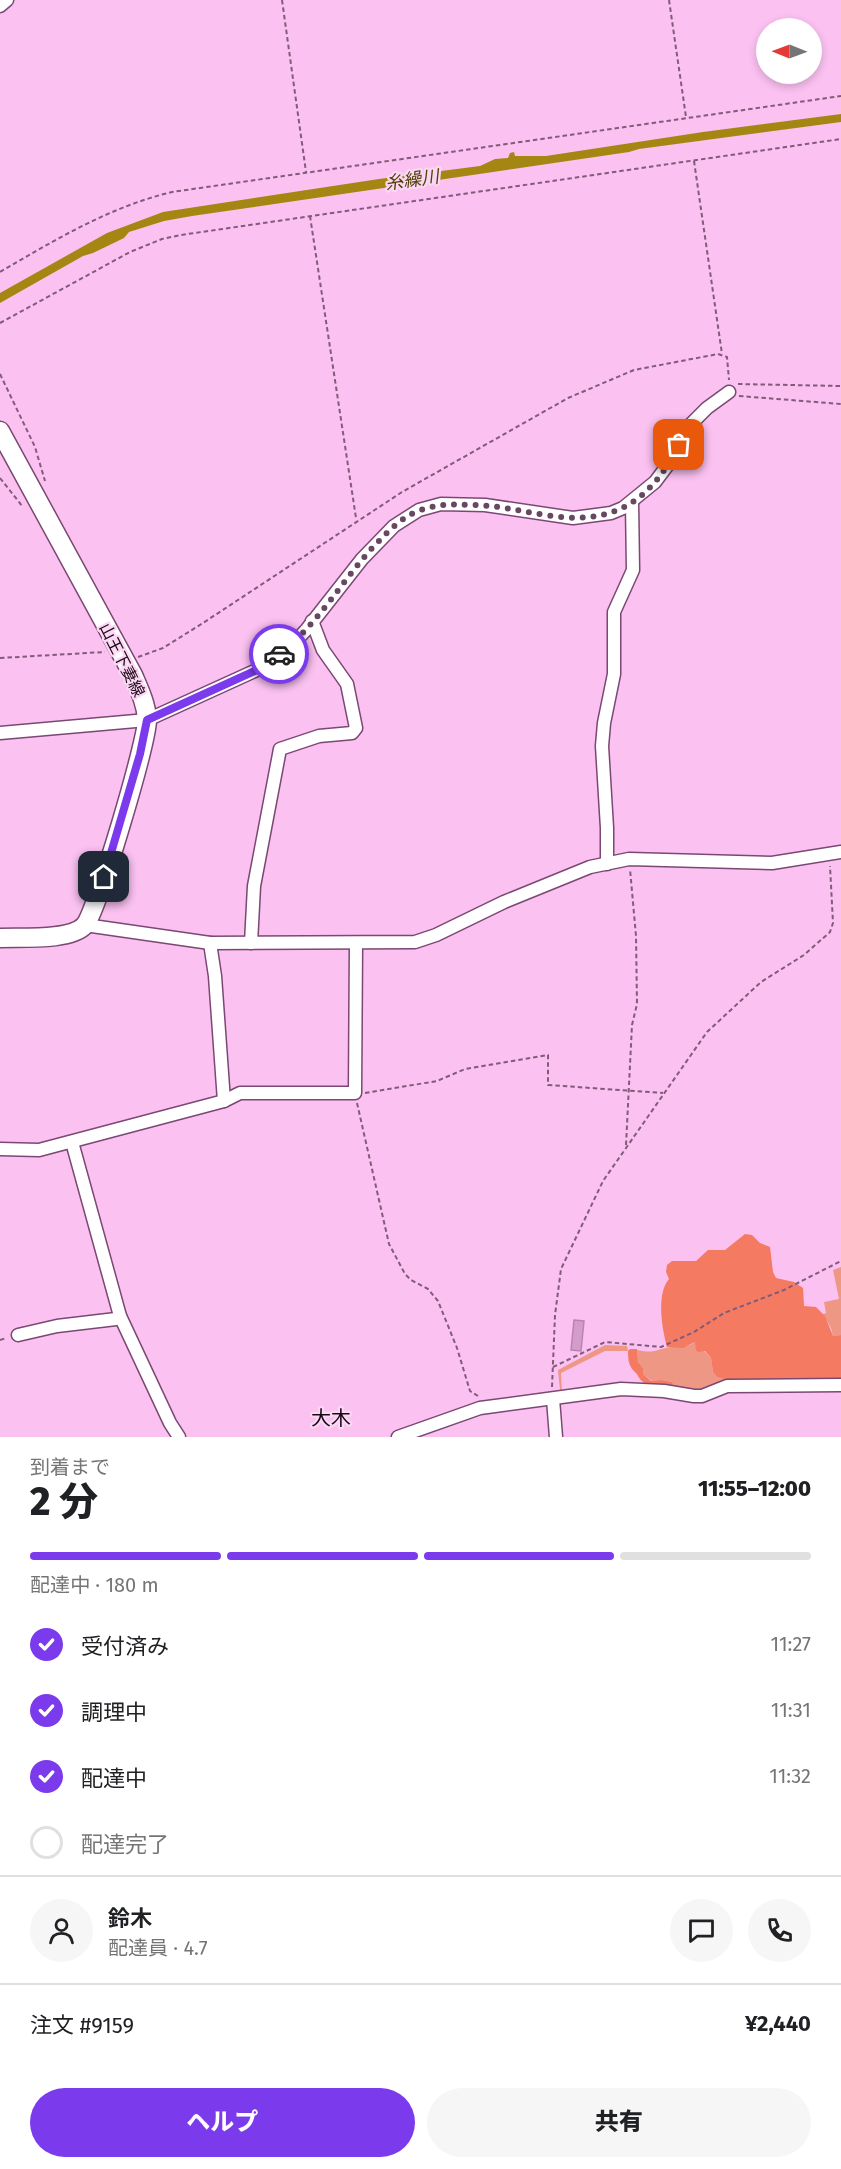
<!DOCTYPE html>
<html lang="ja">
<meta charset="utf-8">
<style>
body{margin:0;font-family:"Fira Sans","Noto Sans JP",sans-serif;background:#f6f6f6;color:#202124;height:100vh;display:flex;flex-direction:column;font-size:22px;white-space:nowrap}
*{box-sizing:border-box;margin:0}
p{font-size:20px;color:#757577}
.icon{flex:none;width:33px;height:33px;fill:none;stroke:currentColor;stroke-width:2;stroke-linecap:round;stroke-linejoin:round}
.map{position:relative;height:1437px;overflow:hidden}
.side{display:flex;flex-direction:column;background:#fff;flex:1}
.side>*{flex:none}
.needle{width:39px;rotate:271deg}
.buttons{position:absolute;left:756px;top:18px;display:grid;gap:12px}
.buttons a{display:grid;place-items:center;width:66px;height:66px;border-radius:50%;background:#fff;box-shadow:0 3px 9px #0003;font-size:30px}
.pin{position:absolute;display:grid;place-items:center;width:51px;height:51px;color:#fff;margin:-26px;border-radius:12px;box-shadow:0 3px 9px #0006}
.courier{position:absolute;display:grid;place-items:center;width:60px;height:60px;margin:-30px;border:4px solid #7c3aed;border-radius:50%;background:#fff;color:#222;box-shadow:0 2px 8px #0007}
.summary em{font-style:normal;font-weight:800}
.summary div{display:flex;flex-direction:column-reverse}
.summary{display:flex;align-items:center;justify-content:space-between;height:102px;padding:0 30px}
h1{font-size:39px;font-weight:800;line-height:45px}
.bar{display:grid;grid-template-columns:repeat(4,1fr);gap:9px 6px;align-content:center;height:72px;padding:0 30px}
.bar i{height:8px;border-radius:4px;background:#e0e0e0}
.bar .active{background:#7c3aed}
.bar p{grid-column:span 4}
.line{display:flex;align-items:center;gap:15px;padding:0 30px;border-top:2px solid #e0e0e0}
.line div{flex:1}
.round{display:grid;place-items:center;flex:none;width:63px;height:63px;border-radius:32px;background:#f6f6f6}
ol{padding:0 30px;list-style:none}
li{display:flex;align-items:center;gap:18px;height:66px}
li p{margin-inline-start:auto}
li .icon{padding:6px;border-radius:50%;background:#7c3aed;color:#fff;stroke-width:4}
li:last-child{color:#757577}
li i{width:33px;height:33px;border:3px solid #e0e0e0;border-radius:50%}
.action{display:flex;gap:12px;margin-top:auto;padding:12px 30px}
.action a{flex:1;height:69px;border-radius:36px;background:#7c3aed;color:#fff;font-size:24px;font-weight:800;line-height:69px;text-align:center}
.action a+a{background:#f6f6f6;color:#202124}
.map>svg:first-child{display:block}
.green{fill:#ef9785}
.forest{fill:#f57a62}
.water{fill:#a48612}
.building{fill:#d49cca;stroke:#ba84b1;stroke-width:1.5}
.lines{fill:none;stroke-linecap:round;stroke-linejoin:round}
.street-casing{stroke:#7a4872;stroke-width:15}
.secondary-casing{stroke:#7a4872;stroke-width:21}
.path{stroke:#805c7a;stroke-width:2;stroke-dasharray:4.5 3;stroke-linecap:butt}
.street{stroke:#fff;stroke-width:12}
.secondary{stroke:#fff;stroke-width:18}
.done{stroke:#684763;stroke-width:6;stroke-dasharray:0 10.8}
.route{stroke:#7c3aed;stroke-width:8}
.labels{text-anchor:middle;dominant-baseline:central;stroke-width:4.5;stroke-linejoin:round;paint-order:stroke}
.street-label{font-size:16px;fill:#190616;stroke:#fbd7f4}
.water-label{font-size:18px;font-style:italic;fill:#504005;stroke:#fbd7f4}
.quarter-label{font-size:20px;fill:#190616;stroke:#fbd7f4}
</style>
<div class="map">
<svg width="841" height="1437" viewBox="0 0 841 1437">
<rect width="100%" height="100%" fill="#fbc1f1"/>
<g class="green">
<path d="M841 1267V1335L833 1336 831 1328 823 1314 826 1313 824 1302 839 1299 833 1270Z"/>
<path d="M695 1342 711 1358 713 1372 717 1377 734 1381 700 1391 670 1388 672 1382 661 1380 652 1381 643 1374V1368L638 1362 637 1350C654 1353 652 1351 666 1348 677 1345 686 1349 695 1342Z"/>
<path d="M605 1345 627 1346 628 1351H605L561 1373 562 1392 560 1390 558 1370Z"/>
</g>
<g class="forest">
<path d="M745 1234 752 1235 760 1243 770 1247 773 1272 776 1278 794 1282 803 1288 804 1306 816 1307 825 1316 833 1336 841 1335V1390L735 1382 717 1377 713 1372 711 1358 705 1351 698 1352 696 1350 695 1342 683 1348 667 1347C662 1329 656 1294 669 1279L666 1272 667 1265 672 1261H696L708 1250H725Z"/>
<path d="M630 1349H637L638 1362 643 1368V1374L651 1381 661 1380 672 1382 673 1385 670 1388C662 1387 648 1388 642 1381 639 1379 638 1375 636 1373 629 1367 628 1361 628 1351Z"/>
</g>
<path class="water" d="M841 114V122L639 149 629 152 192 216 164 221 129 232 124 238 93 253 83 256 0 303V293L107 233 163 212 379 179 480 166 495 159 508 158 510 153 514 152 515 156H546L703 132Z"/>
<path class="building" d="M574 1320 584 1321 581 1351 571 1350Z"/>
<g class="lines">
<g class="street-casing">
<g id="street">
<path d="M0 6 7 0"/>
<path d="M0 733 147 720 259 669 294 643 307 629 362 559 394 526 419 510 441 504 485 505 573 518 611 513 623 508 655 482 670 462 688 427 707 408 729 392"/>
<path d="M607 864V828L602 746 604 723 614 674V612L633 570 632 502"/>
<path d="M85 925 210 943 415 942 436 935 504 902 590 867 629 859 772 863 841 852"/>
<path d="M251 943 254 886 280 749 319 736 352 733 356 728 347 684 323 650 312 621"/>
<path d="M224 1101 240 1093H355L356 943"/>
<path d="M72 1142 120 1316 170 1423 179 1437"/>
<path d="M0 1149 39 1150 224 1101 215 976 210 943"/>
<path d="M18 1335 57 1326 116 1319 120 1316"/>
<path d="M553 1399 556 1437"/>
<path d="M398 1437 480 1408 621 1389 664 1391 694 1396H702L727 1386 841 1385"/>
</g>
</g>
<g class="secondary-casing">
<path id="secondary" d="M0 431 133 675C139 689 146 703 147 719 148 739 97 911 85 925 71 941 21 937 0 938"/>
</g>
<g class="path">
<path d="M282 0 306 172"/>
<path d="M669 0 686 117"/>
<path d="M694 161 722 354"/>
<path d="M310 216 356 518"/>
<path d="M0 272C55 240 109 207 172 192L841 96"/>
<path d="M0 323 130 252 162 239 181 235 841 139"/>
<path d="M0 374 35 447 45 481"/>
<path d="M738 384 841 386"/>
<path d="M739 396 841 404"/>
<path d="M0 478 23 507"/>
<path d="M138 657 163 648 203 623 402 492 568 398 634 370 718 354 727 357 729 380"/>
<path d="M0 658 105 652"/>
<path d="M365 1093 437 1081 465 1069 548 1055V1085L663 1093"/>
<path d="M357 1103 389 1244 405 1274 411 1280 428 1289 438 1301 457 1348 470 1391 478 1396"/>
<path d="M626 1145 632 1025 637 1004 636 936 630 869"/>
<path d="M0 1340 6 1338"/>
<path d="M553 1367 605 1342 661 1347 694 1332 724 1313 784 1290 841 1261"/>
<path d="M552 1387 555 1315 561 1269 603 1181 707 1032 761 982 804 955 830 932 833 923 830 866"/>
</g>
<use href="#street" class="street"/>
<use href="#secondary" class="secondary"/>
</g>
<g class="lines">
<path class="done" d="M279 654C318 625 342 580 375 545 389 531 402 516 421 510 438 504 453 504 471 505 498 505 524 512 552 516 615 525 651 500 679 445"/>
<path class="route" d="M104 877 140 754 147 720 259 669 279 654"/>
</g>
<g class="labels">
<g class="street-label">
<text transform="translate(122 660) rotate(63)">山王下妻線</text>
</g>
<g class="water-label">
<text transform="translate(412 180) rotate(-8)">糸繰川</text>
</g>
<g class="quarter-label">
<text x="331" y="1418">大木</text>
</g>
</g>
</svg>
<div class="buttons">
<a><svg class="needle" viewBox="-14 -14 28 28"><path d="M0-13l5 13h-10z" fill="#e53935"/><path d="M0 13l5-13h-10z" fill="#757577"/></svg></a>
</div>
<div class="pin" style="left:679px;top:445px;background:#ea580c"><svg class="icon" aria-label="bag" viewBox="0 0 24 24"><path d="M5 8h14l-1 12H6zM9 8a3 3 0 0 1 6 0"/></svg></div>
<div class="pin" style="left:104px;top:877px;background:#1f2937"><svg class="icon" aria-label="home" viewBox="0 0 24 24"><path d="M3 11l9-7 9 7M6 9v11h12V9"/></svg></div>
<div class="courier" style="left:279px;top:654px"><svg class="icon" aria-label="car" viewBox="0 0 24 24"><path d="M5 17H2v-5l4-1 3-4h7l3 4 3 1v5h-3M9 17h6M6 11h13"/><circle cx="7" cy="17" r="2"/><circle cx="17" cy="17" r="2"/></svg></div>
</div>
<section class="side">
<div class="summary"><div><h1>2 分</h1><p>到着まで</p></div><em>11:55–12:00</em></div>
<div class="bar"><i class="active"></i><i class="active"></i><i class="active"></i><i></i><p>配達中 · 180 m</p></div>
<ol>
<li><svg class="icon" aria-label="check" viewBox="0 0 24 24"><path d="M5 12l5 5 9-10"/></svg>受付済み<p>11:27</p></li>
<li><svg class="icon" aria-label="check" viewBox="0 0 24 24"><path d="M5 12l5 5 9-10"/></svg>調理中<p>11:31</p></li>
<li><svg class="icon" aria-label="check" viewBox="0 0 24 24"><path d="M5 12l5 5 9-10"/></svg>配達中<p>11:32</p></li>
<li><i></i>配達完了</li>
</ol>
<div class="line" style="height:108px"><a class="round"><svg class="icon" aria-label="person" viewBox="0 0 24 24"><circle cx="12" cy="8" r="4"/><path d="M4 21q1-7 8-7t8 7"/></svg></a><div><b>鈴木</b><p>配達員 · 4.7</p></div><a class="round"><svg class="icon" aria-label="chat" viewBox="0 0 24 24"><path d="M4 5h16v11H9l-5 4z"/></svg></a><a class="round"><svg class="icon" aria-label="phone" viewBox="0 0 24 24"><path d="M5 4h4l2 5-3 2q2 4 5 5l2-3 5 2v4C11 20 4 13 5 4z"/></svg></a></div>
<div class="line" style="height:78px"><div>注文 #9159</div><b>¥2,440</b></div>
<div class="action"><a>ヘルプ</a><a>共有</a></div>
</section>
